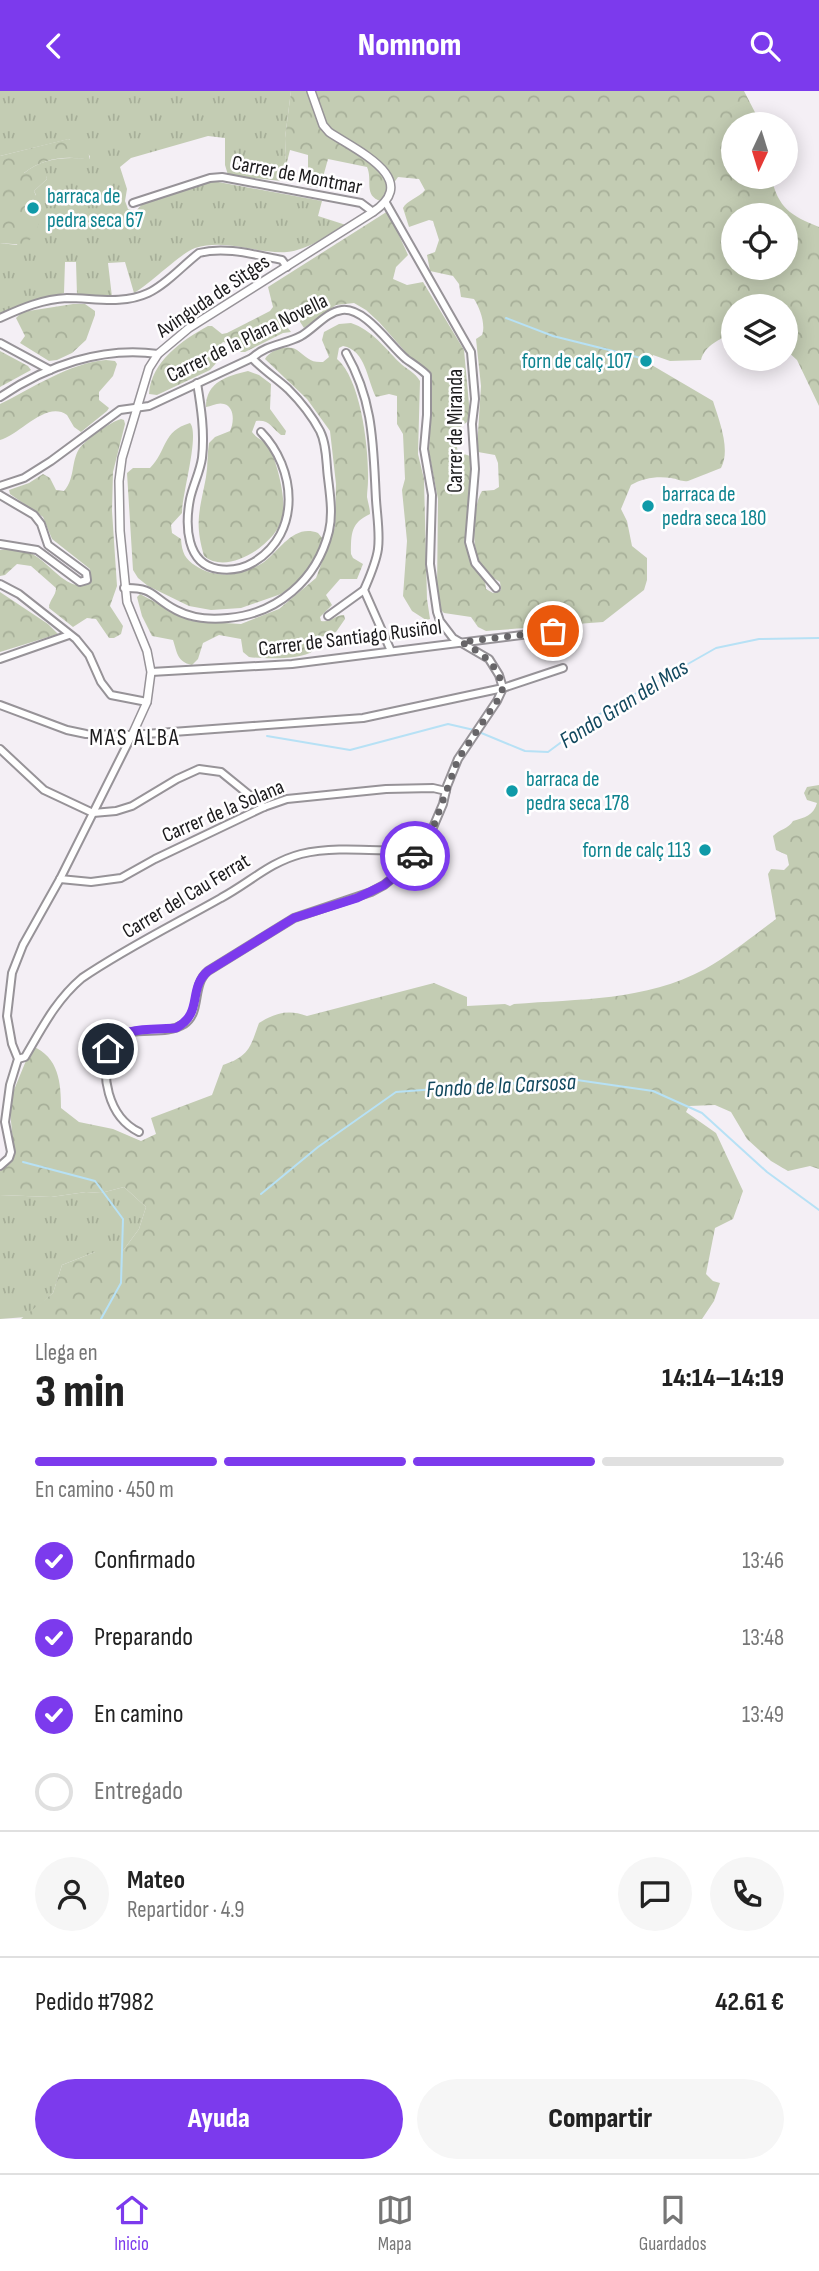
<!DOCTYPE html>
<html lang="es">
<meta charset="utf-8">
<style>
body{margin:0;font-family:"Sofia Sans Condensed",sans-serif;background:#f6f6f6;color:#222;height:100vh;display:flex;flex-direction:column;font-size:26px;white-space:nowrap}
*{box-sizing:border-box;margin:0}
p{font-size:23px;color:#767676}
.icon{flex:none;width:38px;height:38px;fill:none;stroke:currentColor;stroke-width:2;stroke-linecap:round;stroke-linejoin:round}
.map{position:relative;height:1228px;overflow:hidden}
.side{display:flex;flex-direction:column;background:#fff;flex:1}
.side>*{flex:none}
.needle{width:46px;rotate:184deg}
.fabs{position:absolute;left:721px;top:21px;display:grid;gap:14px}
.fabs a{display:grid;place-items:center;width:77px;height:77px;border-radius:50%;background:#fff;box-shadow:0 4px 18px #0003;font-size:35px}
.pin{position:absolute;display:grid;place-items:center;width:60px;height:60px;color:#fff;margin:-30px;border:4px solid #fff;border-radius:50%;box-shadow:0 2px 7px #0007}
.courier{position:absolute;display:grid;place-items:center;width:70px;height:70px;margin:-35px;border:5px solid #7c3aed;border-radius:50%;background:#fff;color:#222;box-shadow:0 2px 9px #0007}
.head em{font-style:normal;font-weight:800}
.head div{display:flex;flex-direction:column-reverse}
.head{display:flex;align-items:center;justify-content:space-between;height:119px;padding:0 35px}
h1{font-size:46px;font-weight:800;line-height:52px}
.bar{display:grid;grid-template-columns:repeat(4,1fr);gap:10px 7px;align-content:center;height:84px;padding:0 35px}
.bar i{height:9px;border-radius:5px;background:#e0e0e0}
.bar .on{background:#7c3aed}
.bar p{grid-column:span 4}
.line{display:flex;align-items:center;gap:18px;padding:0 35px;border-top:2px solid #e0e0e0}
.line div{flex:1}
.round{display:grid;place-items:center;flex:none;width:74px;height:74px;border-radius:37px;background:#f6f6f6}
ol{padding:0 35px;list-style:none}
li{display:flex;align-items:center;gap:21px;height:77px}
li p{margin-inline-start:auto}
li .icon{padding:7px;border-radius:50%;background:#7c3aed;color:#fff;stroke-width:4}
li:last-child{color:#767676}
li i{width:38px;height:38px;border:4px solid #e0e0e0;border-radius:50%}
.action{display:flex;gap:14px;margin-top:auto;padding:14px 35px}
.action a{flex:1;height:80px;border-radius:42px;background:#7c3aed;color:#fff;font-size:28px;font-weight:800;line-height:80px;text-align:center}
.action a+a{background:#f6f6f6;color:#222}
header{display:flex;justify-content:space-between;align-items:center;height:91px;padding:0 35px;background:#7c3aed;color:#fff;font-size:32px;font-weight:800}
.tabs{display:flex;justify-content:space-around;align-items:center;height:98px;border-top:2px solid #e0e0e0;background:#fff;font-size:19px;color:#767676}
.tabs a{display:grid;justify-items:center;gap:4px}
.tabs .on{color:#7c3aed}
.map>svg:first-child{display:block}
.grass{fill:url(#grass-tufts)}
.forest{fill:url(#forest-crowns);fill-rule:evenodd}
.lines{fill:none;stroke-linecap:round;stroke-linejoin:round}
.stream{stroke:#b7e1f5;stroke-width:2}
.minor-casing{stroke:#979398;stroke-width:10}
.tertiary-casing{stroke:#979398;stroke-width:10}
.minor{stroke:#fff;stroke-width:6}
.tertiary{stroke:#fff;stroke-width:7}
.done{stroke:#676568;stroke-width:7;stroke-dasharray:0 12.6}
.route{stroke:#7c3aed;stroke-width:9}
.culture-dot{fill:#0f9aa8;stroke:#fffeff;stroke-width:2.5}
.labels{text-anchor:middle;dominant-baseline:central;stroke-width:5;stroke-linejoin:round;paint-order:stroke}
.street-label{font-size:21px;fill:#1b1a1c;stroke:#fffeff}
.culture-label{font-size:21px;fill:#0d838f;stroke:#fffeff;text-anchor:start}
.water-label{font-size:23px;font-style:italic;fill:#12485e;stroke:#fffeff}
.neighbourhood-label{font-size:23px;letter-spacing:2px;fill:#1b1a1c;stroke:#fffeff}
</style>
<header><svg class="icon" aria-label="back" viewBox="0 0 24 24"><path d="M15 5l-7 7 7 7"/></svg>Nomnom<svg class="icon" aria-label="search" viewBox="0 0 24 24"><circle cx="10" cy="10" r="6"/><path d="M15 15l6 6"/></svg></header>
<div class="map">
<svg width="819" height="1228" viewBox="0 0 819 1228">
<defs>
<pattern id="grass-tufts" width="24" height="20" patternUnits="userSpaceOnUse" patternTransform="scale(1.75)"><rect width="24" height="20" fill="#c3ccb3"/><path d="M3 7l-1-3M5 7V3M7 7l1-3M15 17l-1-3M17 17v-4M19 17l1-3" fill="none" stroke="#a7af99"/></pattern>
<pattern id="forest-crowns" width="20" height="18" patternUnits="userSpaceOnUse" patternTransform="scale(1.75)"><rect width="20" height="18" fill="#c3ccb3"/><path d="M2 6a3 3 0 1 1 6 0M12 15a3 3 0 1 1 6 0" fill="none" stroke="#a7af99"/></pattern>
</defs>
<rect width="100%" height="100%" fill="#f4eff5"/>
<g class="grass">
<path d="M0 0H291L285 47 286 75 281 90 228 84 225 74V47L208 45 131 67 120 76 127 98 125 110 128 118 136 120 144 111 213 90 322 110 318 125 346 134C328 144 308 159 287 161 257 163 226 147 195 157 182 161 150 193 134 202L125 171 108 172 112 206 77 204 76 171H65L64 202 0 224V152L17 154 36 104 34 100 47 88 46 85 23 83C44 66 65 66 90 68V65L69 48 0 65Z"/>
<path d="M124 1096 146 1116 139 1138 122 1161H95L62 1174 53 1202 26 1226 0 1228V1104L51 1106 86 1101 101 1102Z"/>
</g>
<g class="forest">
<path d="M291 0H744L761 33H733V86H771C779 118 790 124 819 136V315L797 269 786 259V215H733V242C720 248 705 254 701 269L670 270 653 264 650 273 713 310C719 329 731 359 721 377L688 390C682 391 678 388 671 387 657 385 643 387 631 394L621 418 627 430 632 455 647 467V489L644 499 603 531 486 540 478 536 471 526 444 522 441 519 437 500 438 408 429 361 432 288 429 281 409 265 379 231 366 219 354 212 336 214 304 237 295 223 288 218 284 220V232L291 241 283 242 245 261H241L231 253 223 251 220 254 218 270 210 279 157 304 149 303C151 271 182 249 208 235H212L222 243 227 242 270 220 273 216 268 196 388 120 408 164 396 176 393 188 407 194 423 191 464 259 470 324 467 331 457 339 456 352 458 361 470 365 471 369V420L466 448 471 468 485 490 486 498 493 502 501 499 500 491C494 487 486 484 482 477 471 461 472 416 482 400L494 399 499 396 498 372 495 364 478 361 477 357 481 295 476 248 482 244C486 234 480 217 474 208L461 206 459 193 453 185 430 180 427 164 435 161 439 149 433 130 429 129 409 136 403 117C407 109 419 107 425 99L419 88 398 86 381 110C363 105 373 89 367 76L328 68 320 97 308 95V64L290 59 286 75 285 47ZM733 124H786V177H733Z"/>
<path d="M68 48C79 50 89 58 90 69 65 64 44 67 24 82L46 84 47 88 34 100 42 119 36 142 25 154 0 152V65Z"/>
<path d="M73 213H85L95 220V224L86 249 72 262 57 269 49 270 20 252 25 245 16 227 22 221Z"/>
<path d="M351 232C372 239 384 256 399 271 406 278 415 281 420 290L418 363 424 388 427 508 430 528 426 529 412 520 403 505 407 450 402 399 405 388 403 343 397 333V305L389 303 376 306C367 289 366 259 343 255L339 257 337 268C361 288 369 358 368 390 368 395 367 401 367 406 368 412 370 417 370 423 351 432 351 442 351 463L353 467 363 473 357 488H340L326 504 332 514 320 526 321 530C330 532 335 524 344 524L345 528 336 541 321 546C318 550 317 557 313 560 301 569 264 568 249 566L243 561 241 548 219 544 203 552 198 568 192 574C177 571 177 561 173 549L152 545 142 525 137 506 140 503 191 530 241 533 279 518 316 487 335 436 336 393 330 340 307 308 265 268C270 259 287 253 297 259 307 266 310 272 323 271L329 266 322 249 324 241 339 233Z"/>
<path d="M0 260 28 275 31 279 0 296Z"/>
<path d="M106 269 115 270 117 273 113 285 99 301V309L109 317 107 320 81 341 74 336 67 324C46 309 20 344 0 349V313C33 297 69 272 106 269Z"/>
<path d="M248 280 259 284 271 293 270 318 286 340 285 344H281C272 337 269 328 256 330L252 341C257 348 264 349 268 355 277 369 286 408 283 424 279 451 229 486 204 465 194 431 200 419 206 386 208 375 207 363 209 352L215 346 230 340C234 332 235 316 224 313 218 311 212 315 206 316 206 291 227 285 248 280Z"/>
<path d="M121 328 124 329 125 333 113 381 112 420 117 495 110 515 123 535 121 543 114 547H109L96 528 87 527 73 536 49 517C49 509 56 505 56 497L31 475 17 473 5 484 0 485V459C10 457 24 458 34 464 50 472 71 506 91 490L90 478 52 448 43 426 10 403 9 399 29 392 43 383 50 387 56 399 64 400C75 388 71 371 79 358 85 349 110 331 121 328Z"/>
<path d="M190 332C200 343 182 403 182 422L171 434 172 442 181 448C182 462 185 468 196 475 217 489 244 484 264 471 281 458 294 433 318 442L323 448 319 460 300 489 281 503 241 517 211 519 189 515 148 495 138 487 133 479 127 382 133 377H150C167 360 162 340 190 332Z"/>
<path d="M0 501 48 533 58 543 0 561Z"/>
<path d="M819 694V1078L810 1075 788 1080 771 1070 747 1048 731 1021 715 1014 689 1015 686 1021 716 1042 743 1100 733 1128 715 1137 706 1183 713 1190 720 1192 714 1210 702 1228H21L53 1202 62 1174 95 1161H122L139 1138 146 1116 124 1096 101 1102 86 1101 51 1106 0 1104V1080L14 1060 9 1011 32 955C59 966 61 992 61 1017L79 1031 113 1038 141 1050 156 1043 151 1027 212 1004 223 974C249 965 250 957 259 932 275 922 288 918 307 925L434 892 467 906V915L505 913 510 915 514 913C578 908 646 910 705 878 730 864 753 845 776 828L768 783 771 778 784 779 789 774 787 764 776 759 773 745C780 738 788 738 793 730 804 727 814 724 817 712L807 709 804 702 807 696Z"/>
</g>
<g class="lines">
<g class="stream">
<path d="M506 227 553 245 641 267"/>
<path d="M479 641 525 660 548 661 598 624 716 557 759 548 819 547"/>
<path d="M267 645 350 659 448 633 474 639"/>
<path d="M23 1071 95 1090 123 1128 121 1192 101 1228"/>
<path d="M261 1103 318 1056 396 1001 570 988 653 1000 702 1022 767 1081 819 1119"/>
</g>
<g class="minor-casing">
<g id="minor">
<path d="M133 112 210 87 222 86 361 112 373 121"/>
<path d="M386 112 471 261 475 308 472 333 475 378 469 451 475 472 496 497"/>
<path d="M0 227C22 217 43 208 67 207 94 207 122 214 148 202 167 193 182 175 199 162 226 155 255 164 282 169L287 176"/>
<path d="M0 252 50 279"/>
<path d="M346 262C374 311 373 354 376 409 377 425 380 442 378 458 376 472 370 485 364 499L391 560"/>
<path d="M197 292C201 316 205 342 202 367 200 381 193 394 190 408 185 434 186 473 218 478 231 480 244 477 254 471 302 442 296 377 261 341"/>
<path d="M0 306C46 275 102 255 158 263"/>
<path d="M0 395 24 387 51 370 120 319 149 315 252 267C267 253 284 254 301 245 315 237 326 221 342 219 365 216 390 255 406 268 413 273 421 278 427 284V324L424 358 432 404 430 473 437 521 440 530 453 547 489 568 499 584 503 597"/>
<path d="M0 404 34 424 41 433 48 454 86 482 87 489 80 491 37 459 0 453"/>
<path d="M0 493 19 503 76 548 89 564 101 591 111 604 147 611"/>
<path d="M124 497C155 496 152 507 176 519 191 527 211 529 228 527 277 523 317 489 329 440 333 423 330 404 328 387 326 372 327 354 320 340 312 325 300 310 288 298 276 287 263 279 252 267"/>
<path d="M328 525 364 499"/>
<path d="M0 568 69 544"/>
<path d="M151 581 292 573 553 540"/>
<path d="M0 614 67 639 86 643 132 644 363 627 503 597 563 577"/>
<path d="M0 658 44 699 93 722 116 720 132 715 177 688 199 678 221 681 264 716"/>
<path d="M60 788 91 791 121 787 155 768 264 716 287 708 386 698 433 697 446 700"/>
<path d="M18 968 25 966C42 937 56 909 82 887 126 857 175 833 221 807 249 792 270 771 301 763 335 755 373 760 408 760L417 763"/>
<path d="M139 1041C108 1026 99 983 111 952 131 931 161 947 184 933 202 921 191 894 208 880L294 827 371 801 384 794 404 778 428 748 443 713 447 695 458 668 497 610 503 597"/>
<path d="M0 1075 9 1067 11 1061 5 1031 10 994 18 968 12 953 7 925 12 882 23 854 60 788 132 644"/>
</g>
</g>
<g class="tertiary-casing">
<path id="tertiary" d="M132 644 147 611 151 581 147 560 127 511 120 440 119 390 122 367 149 277 158 263 189 237 373 121C422 88 357 60 329 41L323 34 311 0"/>
</g>
<use href="#minor" class="minor"/>
<use href="#tertiary" class="tertiary"/>
</g>
<g class="lines">
<path class="done" d="M415 765 433 737 458 668 497 610 503 597C497 573 483 562 461 551L553 540"/>
<path class="route" d="M108 958C118 934 154 939 176 937 204 922 187 898 208 880L294 827 357 807 384 794 404 778 415 765"/>
</g>
<g class="culture-dot">
<circle cx="33" cy="117" r="7"/>
<circle cx="646" cy="270" r="7"/>
<circle cx="648" cy="415" r="7"/>
<circle cx="512" cy="700" r="7"/>
<circle cx="705" cy="759" r="7"/>
</g>
<g class="labels">
<g class="street-label">
<text transform="translate(297 84) rotate(11)">Carrer de Montmar</text>
<text transform="translate(213 205) rotate(-34)">Avinguda de Sitges</text>
<text transform="translate(247 247) rotate(-26)">Carrer de la Plana Novella</text>
<text transform="translate(455 340) rotate(-90)">Carrer de Miranda</text>
<text transform="translate(350 547) rotate(-7)">Carrer de Santiago Rusiñol</text>
<text transform="translate(223 720) rotate(-23)">Carrer de la Solana</text>
<text transform="translate(186 805) rotate(-31)">Carrer del Cau Ferrat</text>
</g>
<g class="culture-label">
<text x="47" y="105">barraca de<tspan x="47" dy="24">pedra seca 67</tspan></text>
<text x="632" y="270" text-anchor="end">forn de calç 107</text>
<text x="662" y="403">barraca de<tspan x="662" dy="24">pedra seca 180</tspan></text>
<text x="526" y="688">barraca de<tspan x="526" dy="24">pedra seca 178</tspan></text>
<text x="691" y="759" text-anchor="end">forn de calç 113</text>
</g>
<g class="water-label">
<text transform="translate(624 613) rotate(-32)">Fondo Gran del Mas</text>
<text transform="translate(501 995) rotate(-3)">Fondo de la Carsosa</text>
</g>
<g class="neighbourhood-label">
<text x="135" y="647">MAS ALBA</text>
</g>
</g>
</svg>
<div class="fabs">
<a><svg class="needle" viewBox="-14 -14 28 28"><path d="M0-13l5 13h-10z" fill="#e53935"/><path d="M0 13l5-13h-10z" fill="#767676"/></svg></a>
<a><svg class="icon" aria-label="locate" viewBox="0 0 24 24"><circle cx="12" cy="12" r="6"/><path d="M12 2v4M12 18v4M2 12h4M18 12h4"/></svg></a>
<a><svg class="icon" aria-label="layers" viewBox="0 0 24 24"><path d="M12 4l9 5-9 5-9-5zM3 14l9 5 9-5"/></svg></a>
</div>
<div class="pin" style="left:553px;top:540px;background:#ea580c"><svg class="icon" aria-label="bag" viewBox="0 0 24 24"><path d="M5 8h14l-1 12H6zM9 8a3 3 0 0 1 6 0"/></svg></div>
<div class="pin" style="left:108px;top:958px;background:#1f2937"><svg class="icon" aria-label="home" viewBox="0 0 24 24"><path d="M3 11l9-7 9 7M6 9v11h12V9"/></svg></div>
<div class="courier" style="left:415px;top:765px"><svg class="icon" aria-label="car" viewBox="0 0 24 24"><path d="M5 17H2v-5l4-1 3-4h7l3 4 3 1v5h-3M9 17h6M6 11h13"/><circle cx="7" cy="17" r="2"/><circle cx="17" cy="17" r="2"/></svg></div>
</div>
<section class="side">
<div class="head"><div><h1>3 min</h1><p>Llega en</p></div><em>14:14–14:19</em></div>
<div class="bar"><i class="on"></i><i class="on"></i><i class="on"></i><i></i><p>En camino · 450 m</p></div>
<ol>
<li><svg class="icon" aria-label="check" viewBox="0 0 24 24"><path d="M5 12l5 5 9-10"/></svg>Confirmado<p>13:46</p></li>
<li><svg class="icon" aria-label="check" viewBox="0 0 24 24"><path d="M5 12l5 5 9-10"/></svg>Preparando<p>13:48</p></li>
<li><svg class="icon" aria-label="check" viewBox="0 0 24 24"><path d="M5 12l5 5 9-10"/></svg>En camino<p>13:49</p></li>
<li><i></i>Entregado</li>
</ol>
<div class="line" style="height:126px"><a class="round"><svg class="icon" aria-label="person" viewBox="0 0 24 24"><circle cx="12" cy="8" r="4"/><path d="M4 21q1-7 8-7t8 7"/></svg></a><div><b>Mateo</b><p>Repartidor · 4.9</p></div><a class="round"><svg class="icon" aria-label="chat" viewBox="0 0 24 24"><path d="M4 5h16v11H9l-5 4z"/></svg></a><a class="round"><svg class="icon" aria-label="phone" viewBox="0 0 24 24"><path d="M5 4h4l2 5-3 2q2 4 5 5l2-3 5 2v4C11 20 4 13 5 4z"/></svg></a></div>
<div class="line" style="height:91px"><div>Pedido #7982</div><b>42.61 €</b></div>
<div class="action"><a>Ayuda</a><a>Compartir</a></div>
</section>
<nav class="tabs">
<a class="on"><svg class="icon" aria-label="home" viewBox="0 0 24 24"><path d="M3 11l9-7 9 7M6 9v11h12V9"/></svg>Inicio</a>
<a><svg class="icon" aria-label="map" viewBox="0 0 24 24"><path d="M3 6l6-2 6 2 6-2v14l-6 2-6-2-6 2zM9 4v14M15 6v14"/></svg>Mapa</a>
<a><svg class="icon" aria-label="saved" viewBox="0 0 24 24"><path d="M7 4h10v16l-5-4-5 4z"/></svg>Guardados</a>
</nav>
